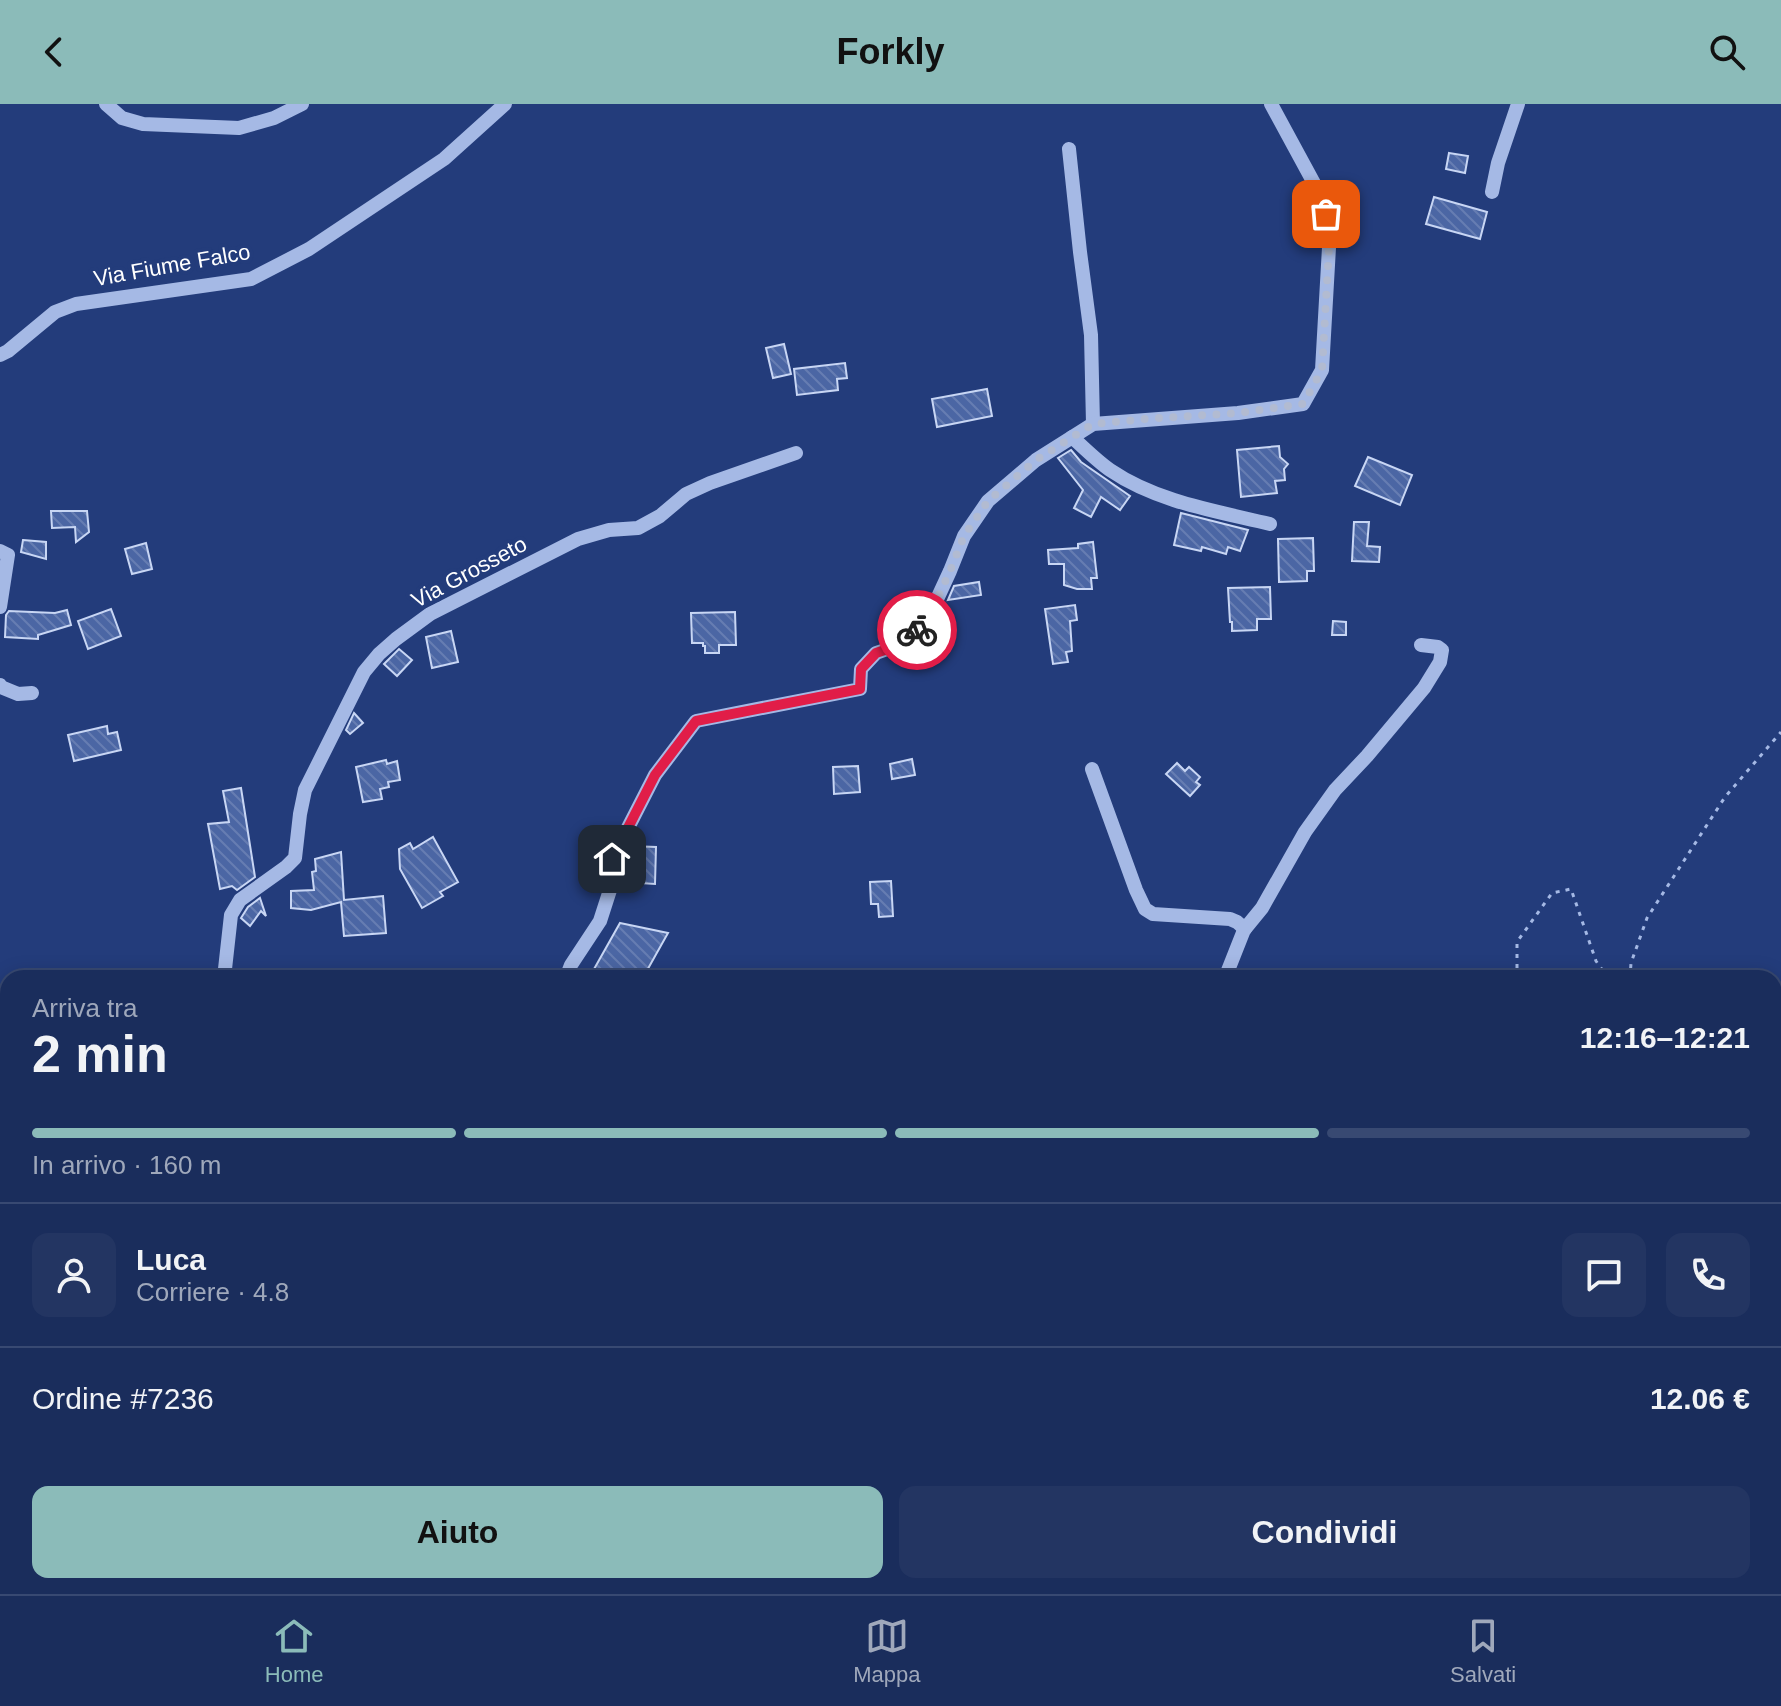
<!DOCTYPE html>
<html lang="it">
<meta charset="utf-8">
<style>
body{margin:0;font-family:Helvetica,sans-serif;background:#233562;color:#f1f3f6;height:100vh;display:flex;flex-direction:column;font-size:30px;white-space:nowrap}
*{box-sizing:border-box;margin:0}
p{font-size:26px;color:#9fa8bb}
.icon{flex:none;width:44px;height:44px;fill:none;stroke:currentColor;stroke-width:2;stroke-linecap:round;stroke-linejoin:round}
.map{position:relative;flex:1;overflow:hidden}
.panel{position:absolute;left:0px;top:866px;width:1782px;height:624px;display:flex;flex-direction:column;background:#1a2d5c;border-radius:24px 24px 0 0;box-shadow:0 4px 20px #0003,0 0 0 2px #384972}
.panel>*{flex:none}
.pin{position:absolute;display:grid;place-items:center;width:68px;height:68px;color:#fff;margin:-34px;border-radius:16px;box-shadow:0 4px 12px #0006}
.courier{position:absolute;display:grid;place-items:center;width:80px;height:80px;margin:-40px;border:6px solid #e11d48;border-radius:50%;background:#fff;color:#222;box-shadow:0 2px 10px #0007}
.overview em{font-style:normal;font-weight:600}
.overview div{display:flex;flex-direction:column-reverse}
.overview{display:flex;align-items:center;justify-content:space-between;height:136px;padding:0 32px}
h1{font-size:52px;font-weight:600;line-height:60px}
.bar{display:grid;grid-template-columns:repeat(4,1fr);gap:12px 8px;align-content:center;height:96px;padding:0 32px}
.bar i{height:10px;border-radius:6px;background:#384972}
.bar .active{background:#8bbbb9}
.bar p{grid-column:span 4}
.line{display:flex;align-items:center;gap:20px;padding:0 32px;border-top:2px solid #384972}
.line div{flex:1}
.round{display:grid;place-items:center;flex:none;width:84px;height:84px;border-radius:16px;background:#233562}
.primary-button{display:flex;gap:16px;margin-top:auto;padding:16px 32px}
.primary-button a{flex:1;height:92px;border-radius:16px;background:#8bbbb9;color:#111;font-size:32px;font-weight:600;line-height:92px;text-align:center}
.primary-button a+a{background:#233562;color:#f1f3f6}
header{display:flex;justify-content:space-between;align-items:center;height:104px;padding:0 32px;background:#8bbbb9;color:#111;font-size:36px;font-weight:600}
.menu{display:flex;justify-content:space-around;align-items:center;height:112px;border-top:2px solid #384972;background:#1a2d5c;font-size:22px;color:#9fa8bb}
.menu a{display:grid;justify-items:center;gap:4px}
.menu .active{color:#8bbbb9}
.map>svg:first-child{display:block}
.forest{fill:url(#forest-firs)}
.building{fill:url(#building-back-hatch);stroke:#c8d6f4;stroke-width:2}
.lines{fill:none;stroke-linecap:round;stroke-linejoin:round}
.path{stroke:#a5b9e5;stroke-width:3;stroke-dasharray:4 6;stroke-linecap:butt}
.minor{stroke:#a5b9e5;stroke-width:14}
.done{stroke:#b2bbd1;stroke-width:8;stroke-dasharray:0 14.4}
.route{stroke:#e11d48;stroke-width:10}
.labels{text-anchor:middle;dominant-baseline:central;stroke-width:8;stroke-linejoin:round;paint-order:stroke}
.street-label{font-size:22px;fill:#fff;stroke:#233c7b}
</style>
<header><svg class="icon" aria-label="back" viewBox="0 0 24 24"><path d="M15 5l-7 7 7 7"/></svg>Forkly<svg class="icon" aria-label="search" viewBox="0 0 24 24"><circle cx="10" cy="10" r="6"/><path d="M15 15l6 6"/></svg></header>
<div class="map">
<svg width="1781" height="1490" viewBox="0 0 1781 1490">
<defs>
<pattern id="forest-firs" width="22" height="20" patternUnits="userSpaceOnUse" patternTransform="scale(2)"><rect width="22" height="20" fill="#365498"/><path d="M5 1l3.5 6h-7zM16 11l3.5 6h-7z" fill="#546ea7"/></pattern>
<pattern id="building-back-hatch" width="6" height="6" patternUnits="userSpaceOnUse" patternTransform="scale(2)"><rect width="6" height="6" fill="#4b66a4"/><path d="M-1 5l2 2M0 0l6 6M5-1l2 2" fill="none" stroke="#667db2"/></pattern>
</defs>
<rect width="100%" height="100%" fill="#233c7b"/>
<path class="forest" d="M1774 1386 1781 1390V1490H1349L1352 1482H1774Z"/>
<g class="building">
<path d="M1449 49 1468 52 1465 69 1446 65Z"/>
<path d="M1434 93 1487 108 1480 135 1426 120Z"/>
<path d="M784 240 791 270 773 274 766 244Z"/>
<path d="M845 259 847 274 837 275 838 286 797 291 794 265Z"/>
<path d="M987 285 992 312 937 323 932 295Z"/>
<path d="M1279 342 1280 353 1288 360 1284 365 1285 376 1275 377 1277 389 1241 393 1237 346Z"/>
<path d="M1071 346 1081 358 1130 392 1120 406 1101 393 1091 413 1074 404 1083 386 1058 354Z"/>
<path d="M1368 353 1412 371 1400 401 1355 382Z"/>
<path d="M51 407H87L89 428 76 438 75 423 52 424Z"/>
<path d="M1181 409 1248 426 1240 447 1228 443 1226 450 1202 443 1201 447 1174 441Z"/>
<path d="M1354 418H1369L1367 442 1380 443 1379 458 1352 457Z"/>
<path d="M1313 434 1314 467H1307V477L1279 478 1278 435Z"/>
<path d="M23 436 46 438V455L21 448Z"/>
<path d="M1093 438 1097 474H1091L1092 485H1077L1064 481V460H1049L1048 446 1078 444V440Z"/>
<path d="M146 439 152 465 132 470 125 445Z"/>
<path d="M979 478 981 491 948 496 954 482Z"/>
<path d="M1270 483 1271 515H1257V526L1232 527V518H1230L1228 484Z"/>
<path d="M1075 501 1077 516 1070 517 1072 547 1066 548 1068 558 1053 560 1045 505Z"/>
<path d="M111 505 121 532 88 545 78 517Z"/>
<path d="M67 506 71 521 38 531V535L5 533 6 511 9 507 55 509Z"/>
<path d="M735 508 736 541H719V549H705V542H703V539H692L691 509Z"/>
<path d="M1333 517 1346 518V531H1332Z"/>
<path d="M451 527 458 558 432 564 426 533Z"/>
<path d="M399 545 412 556 397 572 384 560Z"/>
<path d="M354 609 363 619 350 630 346 626Z"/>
<path d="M107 622 108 630 117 628 121 646 74 657 68 631Z"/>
<path d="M912 655 915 671 892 675 890 660Z"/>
<path d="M386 656 387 660 397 657 400 676 388 678 389 683 380 685 382 695 363 698 356 663Z"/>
<path d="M1177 659 1185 667 1189 663 1200 673 1196 678 1200 681 1190 692 1166 670Z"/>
<path d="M858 662 860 688 834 690 833 663Z"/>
<path d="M241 684 255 773 237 786 232 782 220 785 208 720 229 718 223 687Z"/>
<path d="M433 733 458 778 440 788 443 792 422 804 400 765 399 745 410 739 413 745Z"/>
<path d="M630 742 656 743 655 780 624 778 626 750Z"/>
<path d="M341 748 344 796 383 792 386 829 344 832 341 798 311 806 291 804V787L314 786 312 768 316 767 315 755Z"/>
<path d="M891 777 893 812 879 813 878 800H871L870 778Z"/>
<path d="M260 794 266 812 261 807 250 822 241 814 248 803Z"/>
<path d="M620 819 668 829 645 870 631 866 630 874H589Z"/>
</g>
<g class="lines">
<g class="path">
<path d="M1517 874V838L1552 789 1571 785 1596 857 1608 874"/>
<path d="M1630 874 1631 859 1647 814 1725 693 1781 628"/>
<path d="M507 1482 520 1490"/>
</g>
<g class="minor">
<path d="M106 0 122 14 143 20 239 24 274 14 302 0"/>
<path d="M1069 45 1080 148 1091 231 1093 320"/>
<path d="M1492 88 1498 59 1518 0"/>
<path d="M0 251 8 247 55 208 76 200 251 175 309 145 444 55 505 0"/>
<path d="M1072 333C1084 344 1097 357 1110 366 1157 398 1216 407 1270 420"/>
<path d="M0 447 8 451 0 503"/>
<path d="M0 581 1 583 18 590 32 589"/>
<path d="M1092 665 1136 786 1145 805 1153 810 1230 815 1237 818 1245 825"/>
<path d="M224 874 231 811 240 796 286 763 295 754 300 710 305 686 364 568 379 550 396 535 430 510 578 435 609 426 638 424 660 412 686 390 710 379 796 349"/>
<path d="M566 874 571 861 600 817 610 786 612 755 655 671 696 617 860 585 861 565 876 549 899 541 926 519 950 467 964 432 988 397 1036 356 1093 320 1238 309 1303 300 1322 266 1330 126 1322 94 1271 0"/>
<path d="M1225 874 1244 826 1262 804 1305 728 1335 686 1367 652 1424 584 1440 558 1442 546 1438 543 1421 541"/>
<path d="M0 1003 8 1001"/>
<path d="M410 1482 415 1490"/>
<path d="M857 1482 862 1490"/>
<path d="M57 1490 62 1482"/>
</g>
</g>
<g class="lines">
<path class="done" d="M917 526 926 519 950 467 964 432 988 397 1036 356 1093 320 1145 315 1238 309 1303 300 1322 266 1330 126 1326 110"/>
<path class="route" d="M612 755 655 671 696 617 860 585 861 565 876 549 899 541 917 526"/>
</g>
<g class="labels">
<g class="street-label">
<text transform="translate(172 161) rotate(-10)">Via Fiume Falco</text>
<text transform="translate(469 468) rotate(-28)">Via Grosseto</text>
</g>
</g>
</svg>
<div class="pin" style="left:1326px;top:110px;background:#ea580c"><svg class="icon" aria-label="bag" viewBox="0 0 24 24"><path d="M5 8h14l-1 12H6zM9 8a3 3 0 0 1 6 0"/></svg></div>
<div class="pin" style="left:612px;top:755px;background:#1f2937"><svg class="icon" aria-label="home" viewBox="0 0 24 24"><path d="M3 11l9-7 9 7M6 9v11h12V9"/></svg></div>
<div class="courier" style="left:917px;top:526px"><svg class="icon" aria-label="bike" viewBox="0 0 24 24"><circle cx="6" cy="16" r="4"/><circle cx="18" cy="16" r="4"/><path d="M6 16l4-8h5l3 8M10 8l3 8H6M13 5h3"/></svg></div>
<section class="panel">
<div class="overview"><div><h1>2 min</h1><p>Arriva tra</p></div><em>12:16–12:21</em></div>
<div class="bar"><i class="active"></i><i class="active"></i><i class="active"></i><i></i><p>In arrivo · 160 m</p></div>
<div class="line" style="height:144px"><a class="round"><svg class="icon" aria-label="person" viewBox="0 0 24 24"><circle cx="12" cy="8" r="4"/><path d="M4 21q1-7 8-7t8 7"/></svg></a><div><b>Luca</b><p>Corriere · 4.8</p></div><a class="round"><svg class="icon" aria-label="chat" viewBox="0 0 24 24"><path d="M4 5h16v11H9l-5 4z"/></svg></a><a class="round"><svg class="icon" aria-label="phone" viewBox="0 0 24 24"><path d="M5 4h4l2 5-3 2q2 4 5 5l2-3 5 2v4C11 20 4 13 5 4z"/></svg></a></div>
<div class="line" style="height:104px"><div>Ordine #7236</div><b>12.06 €</b></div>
<div class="primary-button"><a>Aiuto</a><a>Condividi</a></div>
</section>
</div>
<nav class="menu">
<a class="active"><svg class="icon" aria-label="home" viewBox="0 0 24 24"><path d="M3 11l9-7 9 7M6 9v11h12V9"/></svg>Home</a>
<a><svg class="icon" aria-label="map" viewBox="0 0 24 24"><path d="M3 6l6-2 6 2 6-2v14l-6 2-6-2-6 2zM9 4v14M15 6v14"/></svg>Mappa</a>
<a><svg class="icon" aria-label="saved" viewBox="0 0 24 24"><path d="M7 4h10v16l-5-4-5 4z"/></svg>Salvati</a>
</nav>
